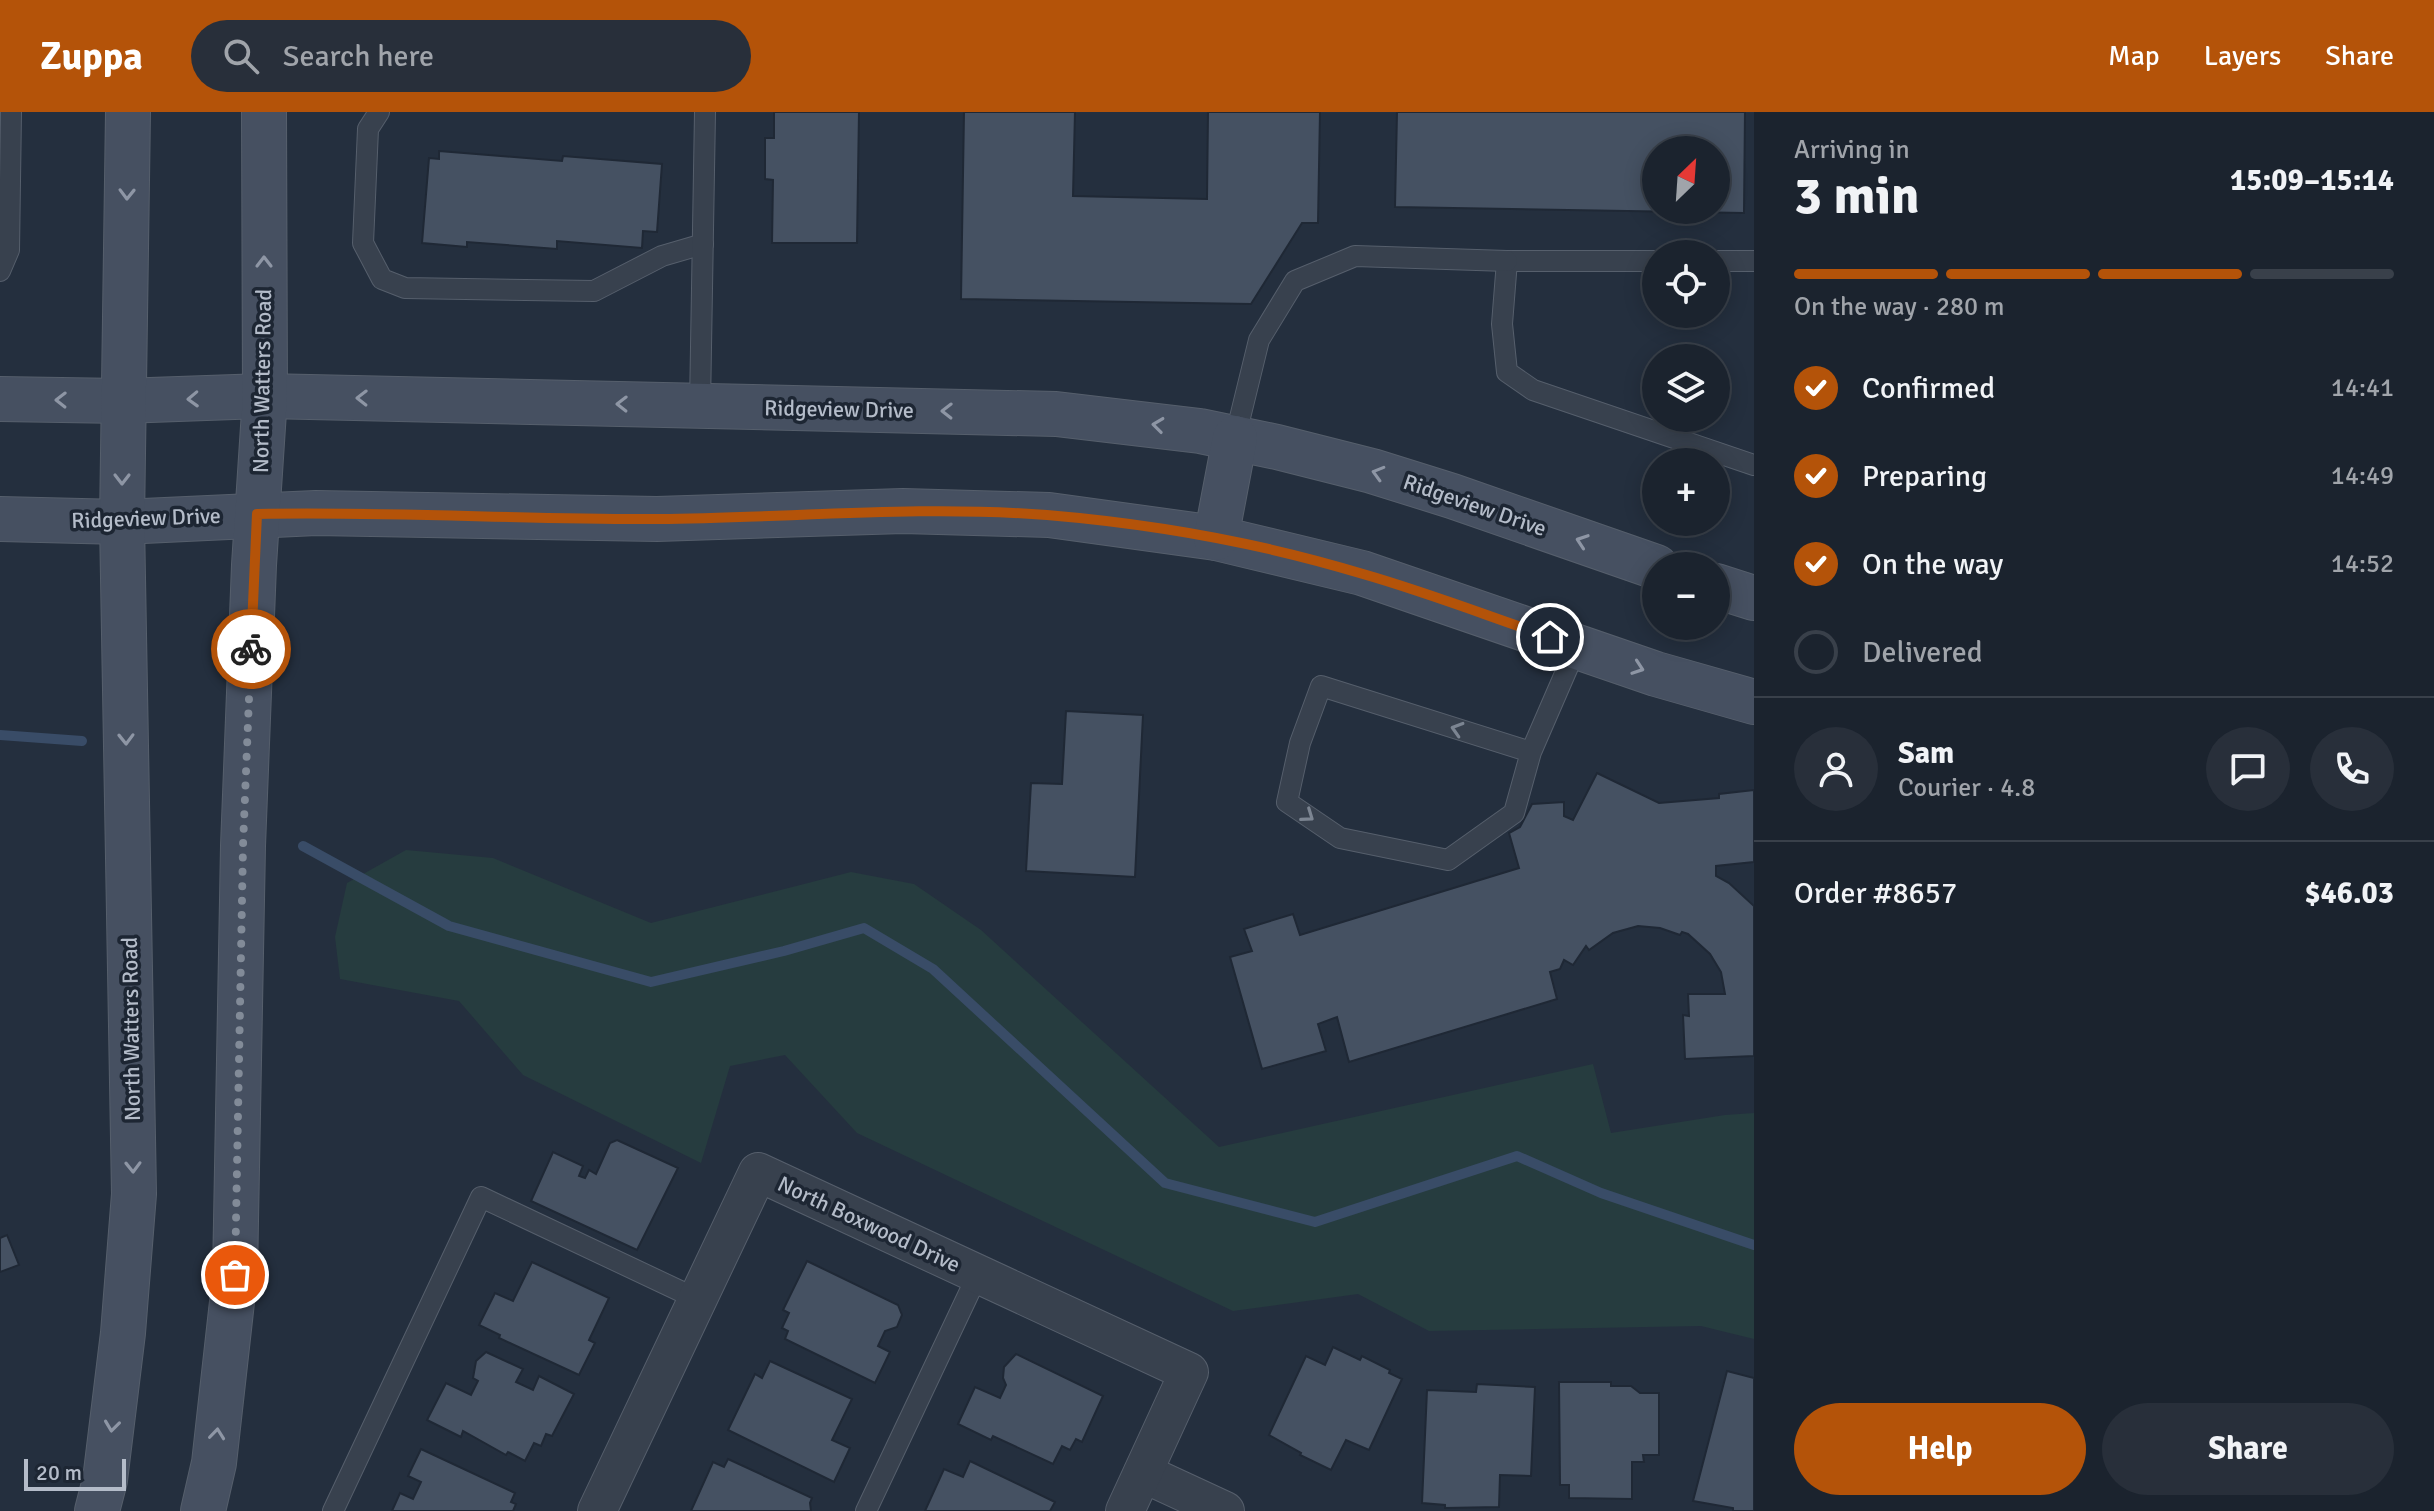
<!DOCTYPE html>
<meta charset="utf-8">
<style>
body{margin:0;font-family:Signika,sans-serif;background:#282f3a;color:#f1f3f6;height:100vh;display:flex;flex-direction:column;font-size:30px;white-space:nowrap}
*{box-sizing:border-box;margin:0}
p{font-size:26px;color:#a0a4aa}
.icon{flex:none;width:44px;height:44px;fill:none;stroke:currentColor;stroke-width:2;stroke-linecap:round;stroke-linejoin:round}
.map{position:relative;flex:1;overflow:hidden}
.side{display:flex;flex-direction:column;background:#1b232e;width:680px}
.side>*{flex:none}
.needle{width:52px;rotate:25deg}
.fabs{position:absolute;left:1642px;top:24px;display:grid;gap:16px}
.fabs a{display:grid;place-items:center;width:88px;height:88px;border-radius:50%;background:#1b232e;box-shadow:0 4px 20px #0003,0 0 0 2px #39404a;font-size:40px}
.scale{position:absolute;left:24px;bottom:20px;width:102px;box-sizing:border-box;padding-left:8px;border:4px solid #b4bcc9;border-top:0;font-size:22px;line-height:28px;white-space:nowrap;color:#b4bcc9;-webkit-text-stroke:6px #1d2633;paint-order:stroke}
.pin{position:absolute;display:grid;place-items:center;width:68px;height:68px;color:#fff;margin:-34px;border:4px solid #fff;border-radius:50%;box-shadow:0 2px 8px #0007}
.courier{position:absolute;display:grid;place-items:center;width:80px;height:80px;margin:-40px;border:6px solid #b45309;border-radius:50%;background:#fff;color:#222;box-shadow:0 2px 10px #0007}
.summary em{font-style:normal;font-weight:700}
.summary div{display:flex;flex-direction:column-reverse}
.summary{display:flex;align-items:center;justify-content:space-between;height:136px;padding:0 40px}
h1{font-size:52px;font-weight:700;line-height:60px}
.bar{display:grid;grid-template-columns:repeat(4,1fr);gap:12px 8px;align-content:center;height:96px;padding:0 40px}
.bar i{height:10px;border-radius:6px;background:#39404a}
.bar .current{background:#b45309}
.bar p{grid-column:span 4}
.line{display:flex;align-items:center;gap:20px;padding:0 40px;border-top:2px solid #39404a}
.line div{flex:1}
.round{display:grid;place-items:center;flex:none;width:84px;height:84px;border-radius:42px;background:#282f3a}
ol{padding:0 40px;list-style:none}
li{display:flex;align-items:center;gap:24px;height:88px}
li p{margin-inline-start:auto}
li .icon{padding:8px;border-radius:50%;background:#b45309;color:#fff;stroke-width:4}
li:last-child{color:#a0a4aa}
li i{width:44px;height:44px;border:4px solid #39404a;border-radius:50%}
.primary-button{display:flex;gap:16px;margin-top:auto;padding:16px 40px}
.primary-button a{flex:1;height:92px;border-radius:48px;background:#b45309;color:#fff;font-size:32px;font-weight:700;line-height:92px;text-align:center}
.primary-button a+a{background:#282f3a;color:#f1f3f6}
header{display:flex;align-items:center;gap:48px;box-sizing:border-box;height:112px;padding:0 40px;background:#b45309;color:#fff}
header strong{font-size:38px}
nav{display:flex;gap:44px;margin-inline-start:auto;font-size:28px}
.search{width:560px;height:72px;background:#282f3a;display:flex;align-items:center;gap:20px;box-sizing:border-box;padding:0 28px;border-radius:44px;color:#a0a4aa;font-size:30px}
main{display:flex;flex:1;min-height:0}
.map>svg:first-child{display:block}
.green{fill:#263c3f}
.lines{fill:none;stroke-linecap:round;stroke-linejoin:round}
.stream{stroke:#394c67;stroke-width:10}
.building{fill:#455162;stroke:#1f2835;stroke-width:2;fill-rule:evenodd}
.lane-casing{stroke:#565f6c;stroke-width:22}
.street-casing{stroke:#565f6c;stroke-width:40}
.secondary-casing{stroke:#565f6c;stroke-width:46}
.lane{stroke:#38414e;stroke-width:20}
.street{stroke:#38414e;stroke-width:38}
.secondary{stroke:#465061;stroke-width:44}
.oneway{stroke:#8e96a5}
.oneway2{stroke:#7c8592}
.done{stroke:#828b98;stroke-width:8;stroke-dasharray:0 14.4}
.route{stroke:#b45309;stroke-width:10}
.labels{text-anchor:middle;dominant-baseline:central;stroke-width:7;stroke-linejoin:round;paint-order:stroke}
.street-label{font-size:22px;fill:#b4bcc9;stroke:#1d2633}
</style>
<header>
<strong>Zuppa</strong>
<div class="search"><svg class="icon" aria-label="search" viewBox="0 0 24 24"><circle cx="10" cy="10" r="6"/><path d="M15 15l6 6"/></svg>Search here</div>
<nav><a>Map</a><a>Layers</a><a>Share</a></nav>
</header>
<main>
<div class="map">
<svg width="1754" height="1399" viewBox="0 0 1754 1399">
<rect width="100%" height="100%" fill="#242f3e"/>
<path class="green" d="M406 738 493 746 651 811 851 760 914 772 981 818 1219 1035 1593 952 1611 1021 1725 1003 1754 1001V1227L1701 1214 1429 1219 1358 1182 1233 1199 857 1021 785 943 730 954 701 1051 523 963 459 889 340 867 335 825 347 771Z"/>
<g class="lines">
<g class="stream">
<path d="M0 623 82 629"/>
<path d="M303 734 449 814 651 870 784 839 864 816 933 857 1165 1071 1315 1110 1517 1044 1601 1081 1754 1133"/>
</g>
</g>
<g class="building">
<path d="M774 0H859L857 131H772L773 68 765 67V26H774Z"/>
<path d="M964 0H1075L1073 84 1207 87 1208 0H1320L1318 111H1302L1251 192 961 187Z"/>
<path d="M1397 0H1745L1744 101 1395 95ZM1656 38H1716V98H1656Z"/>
<path d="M439 39 562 49 563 44 662 52 657 120 643 119 642 136 557 129V137L467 130V135L422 131 429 46 439 47Z"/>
<path d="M1066 599 1143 603 1135 765 1026 759 1031 671 1062 672Z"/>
<path d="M1597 661 1659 691 1719 686V682L1754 678V750L1716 754V764L1729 771 1754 794V944L1685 947 1683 903 1689 904 1688 882H1725L1721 860 1710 842 1688 822 1682 820 1680 823 1660 816 1638 814 1613 821 1589 838 1586 834 1573 853 1564 848 1560 857 1550 860 1557 887 1349 950 1337 905 1318 912 1326 939 1262 957 1230 845 1252 839 1244 817 1293 802 1300 823 1519 756 1509 721 1520 715 1532 692 1564 690V704L1573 708Z"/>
<path d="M617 1028 678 1056 637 1138 531 1089 553 1040 583 1054 579 1064 585 1066 589 1058 596 1062 610 1031Z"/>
<path d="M7 1123 19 1153 0 1160V1126Z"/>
<path d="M807 1149 898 1193 902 1203 897 1215 885 1219 878 1234 890 1240 875 1271 785 1227 788 1219 782 1216 789 1201 783 1198Z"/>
<path d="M532 1150 609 1186 589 1228 595 1231 579 1263 499 1226 500 1223 479 1213 495 1181 513 1189Z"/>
<path d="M1333 1235 1360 1248 1362 1244 1390 1258 1389 1261 1402 1267 1369 1338 1346 1328 1331 1358 1300 1343 1301 1341 1269 1323 1306 1244 1325 1253Z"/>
<path d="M486 1240 523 1257 516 1270 533 1278 539 1264 574 1282 552 1324 546 1322 541 1334 534 1331 525 1349 508 1340 506 1343 463 1319 461 1325 427 1308 446 1271 471 1283 478 1269 473 1266 476 1249Z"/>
<path d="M1016 1242 1103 1284 1082 1330 1076 1327 1070 1338 1062 1334 1053 1352 993 1324 991 1328 958 1312 975 1275 1000 1286 1006 1273 1003 1266 1004 1255Z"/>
<path d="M770 1249 852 1287 832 1328 850 1336 834 1370 728 1318 755 1262 762 1266Z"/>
<path d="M1727 1259 1754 1266V1399H1733V1396L1693 1389Z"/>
<path d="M1559 1270H1611V1274H1631L1640 1281H1659V1343H1643L1644 1350H1632V1387L1569 1386V1373H1560Z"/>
<path d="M1477 1272 1535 1275 1531 1364 1500 1363 1499 1395 1445 1396V1393L1422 1391 1427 1278 1476 1280Z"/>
<path d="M421 1337 515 1381 511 1390 516 1392 513 1399H392L400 1381 413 1387 421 1370 408 1364Z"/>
<path d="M728 1347 812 1386 810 1391 811 1399H691L713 1350 724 1355Z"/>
<path d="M970 1349 1055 1390 1050 1399H925L944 1357 963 1365Z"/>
</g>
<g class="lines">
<g class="lane-casing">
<g id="lane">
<path d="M379 0 368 17 363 131 382 167 405 176 594 179 662 144 703 132"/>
<path d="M1656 149H1507L1502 212 1507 260 1533 278 1754 353"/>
<path d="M1716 149H1754"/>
<path d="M0 159 9 138 11 0"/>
<path d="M700 294 705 0"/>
<path d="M1235 326 1259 228 1295 169 1355 144 1507 149"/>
<path d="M1531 640 1321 574 1300 631 1287 690 1340 726 1448 748 1514 701 1531 640 1577 534"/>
<path d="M333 1399 481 1085 697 1187"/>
<path d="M866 1399 978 1162"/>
</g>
</g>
<g class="street-casing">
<g id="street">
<path d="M1143 1361 1225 1399"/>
<path d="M597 1399 758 1060 1189 1260 1125 1399"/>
</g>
</g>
<g class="secondary-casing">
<g id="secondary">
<path d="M0 287 122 289 265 284 1056 302 1200 319 1277 335 1372 359 1452 384 1656 455"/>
<path d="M0 407 122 410 316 401 657 407 903 399 1049 403 1216 426 1362 461 1656 562 1754 590"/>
<path d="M1216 426 1235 326"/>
<path d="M1716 474 1754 486"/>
<path d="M97 1399 105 1368 123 1221 134 1082 122 410 128 0"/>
<path d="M203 1399 214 1351 235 1163 243 734 254 453 265 284 264 0"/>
</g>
</g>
<use href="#lane" class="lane"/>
<use href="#street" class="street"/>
<use href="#secondary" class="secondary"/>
</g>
<defs><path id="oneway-chevron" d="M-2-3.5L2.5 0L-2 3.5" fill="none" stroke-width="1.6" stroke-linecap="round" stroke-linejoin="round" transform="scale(2)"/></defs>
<g class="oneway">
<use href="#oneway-chevron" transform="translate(127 82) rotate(91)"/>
<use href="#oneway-chevron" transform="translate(264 150) rotate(-90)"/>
<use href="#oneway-chevron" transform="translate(362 286) rotate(-179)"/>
<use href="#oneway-chevron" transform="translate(193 287) rotate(178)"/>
<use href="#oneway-chevron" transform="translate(61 288) rotate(-179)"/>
<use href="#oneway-chevron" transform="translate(622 292) rotate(-179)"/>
<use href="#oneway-chevron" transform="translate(947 299) rotate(-179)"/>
<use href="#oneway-chevron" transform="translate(1158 313) rotate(-173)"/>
<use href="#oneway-chevron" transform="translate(1378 361) rotate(-164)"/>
<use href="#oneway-chevron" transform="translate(122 367) rotate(90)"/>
<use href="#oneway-chevron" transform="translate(1582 429) rotate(-161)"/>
<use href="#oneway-chevron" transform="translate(1638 556) rotate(19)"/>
<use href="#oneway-chevron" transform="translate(126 627) rotate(89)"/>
<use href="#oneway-chevron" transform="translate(133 1055) rotate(89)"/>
<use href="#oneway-chevron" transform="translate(112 1314) rotate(97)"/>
<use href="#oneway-chevron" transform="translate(217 1322) rotate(-84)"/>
</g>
<g class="oneway2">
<use href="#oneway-chevron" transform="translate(1457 617) rotate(-163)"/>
<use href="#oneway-chevron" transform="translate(1308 704) rotate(35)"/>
</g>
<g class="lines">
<path class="done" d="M235 1163 243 734 251 537"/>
<path class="route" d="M251 537 257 402C391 399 525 408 659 407 788 406 917 393 1047 403 1154 412 1261 431 1363 462 1426 480 1488 504 1550 525"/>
</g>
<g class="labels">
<g class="street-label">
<text transform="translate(262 269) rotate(-89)">North Watters Road</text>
<text transform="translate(839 297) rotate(1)">Ridgeview Drive</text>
<text transform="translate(1475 393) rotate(19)">Ridgeview Drive</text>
<text transform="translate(146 406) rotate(-2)">Ridgeview Drive</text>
<text transform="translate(131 917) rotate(-91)">North Watters Road</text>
<text transform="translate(869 1112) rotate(25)">North Boxwood Drive</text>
</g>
</g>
</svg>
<div class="fabs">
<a><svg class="needle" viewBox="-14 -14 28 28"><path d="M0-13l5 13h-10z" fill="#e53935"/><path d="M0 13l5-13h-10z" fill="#a0a4aa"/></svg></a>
<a><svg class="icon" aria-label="locate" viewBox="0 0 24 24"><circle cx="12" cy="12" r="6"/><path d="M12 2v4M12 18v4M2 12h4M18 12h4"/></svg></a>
<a><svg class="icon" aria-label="layers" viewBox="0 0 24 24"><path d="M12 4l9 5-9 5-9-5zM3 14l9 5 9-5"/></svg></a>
<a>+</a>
<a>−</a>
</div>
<div class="scale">20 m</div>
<div class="pin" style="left:235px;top:1163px;background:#ea580c"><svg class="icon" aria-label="bag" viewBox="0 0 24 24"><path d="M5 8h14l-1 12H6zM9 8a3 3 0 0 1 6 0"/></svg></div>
<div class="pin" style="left:1550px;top:525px;background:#1f2937"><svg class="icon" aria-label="home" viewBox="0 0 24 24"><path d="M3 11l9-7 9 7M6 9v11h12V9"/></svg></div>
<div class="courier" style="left:251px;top:537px"><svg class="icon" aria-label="bike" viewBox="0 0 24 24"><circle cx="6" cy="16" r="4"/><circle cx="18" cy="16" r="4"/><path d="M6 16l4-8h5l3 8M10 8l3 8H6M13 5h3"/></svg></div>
</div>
<section class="side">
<div class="summary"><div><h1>3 min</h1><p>Arriving in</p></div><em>15:09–15:14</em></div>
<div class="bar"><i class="current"></i><i class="current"></i><i class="current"></i><i></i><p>On the way · 280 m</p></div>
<ol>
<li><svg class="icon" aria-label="check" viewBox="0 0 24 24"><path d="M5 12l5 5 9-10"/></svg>Confirmed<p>14:41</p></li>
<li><svg class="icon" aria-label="check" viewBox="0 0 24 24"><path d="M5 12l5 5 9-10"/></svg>Preparing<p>14:49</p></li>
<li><svg class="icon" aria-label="check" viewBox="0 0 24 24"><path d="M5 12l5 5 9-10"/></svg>On the way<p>14:52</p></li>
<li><i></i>Delivered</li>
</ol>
<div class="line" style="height:144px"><a class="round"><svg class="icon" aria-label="person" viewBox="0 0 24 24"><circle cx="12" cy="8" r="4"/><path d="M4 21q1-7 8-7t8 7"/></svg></a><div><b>Sam</b><p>Courier · 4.8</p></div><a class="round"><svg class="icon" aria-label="chat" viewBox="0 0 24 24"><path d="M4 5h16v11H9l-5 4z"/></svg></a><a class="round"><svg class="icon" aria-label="phone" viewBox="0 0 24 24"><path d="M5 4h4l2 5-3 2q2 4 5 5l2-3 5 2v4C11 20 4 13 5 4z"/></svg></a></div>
<div class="line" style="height:104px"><div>Order #8657</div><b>$46.03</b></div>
<div class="primary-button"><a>Help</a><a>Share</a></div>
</section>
</main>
